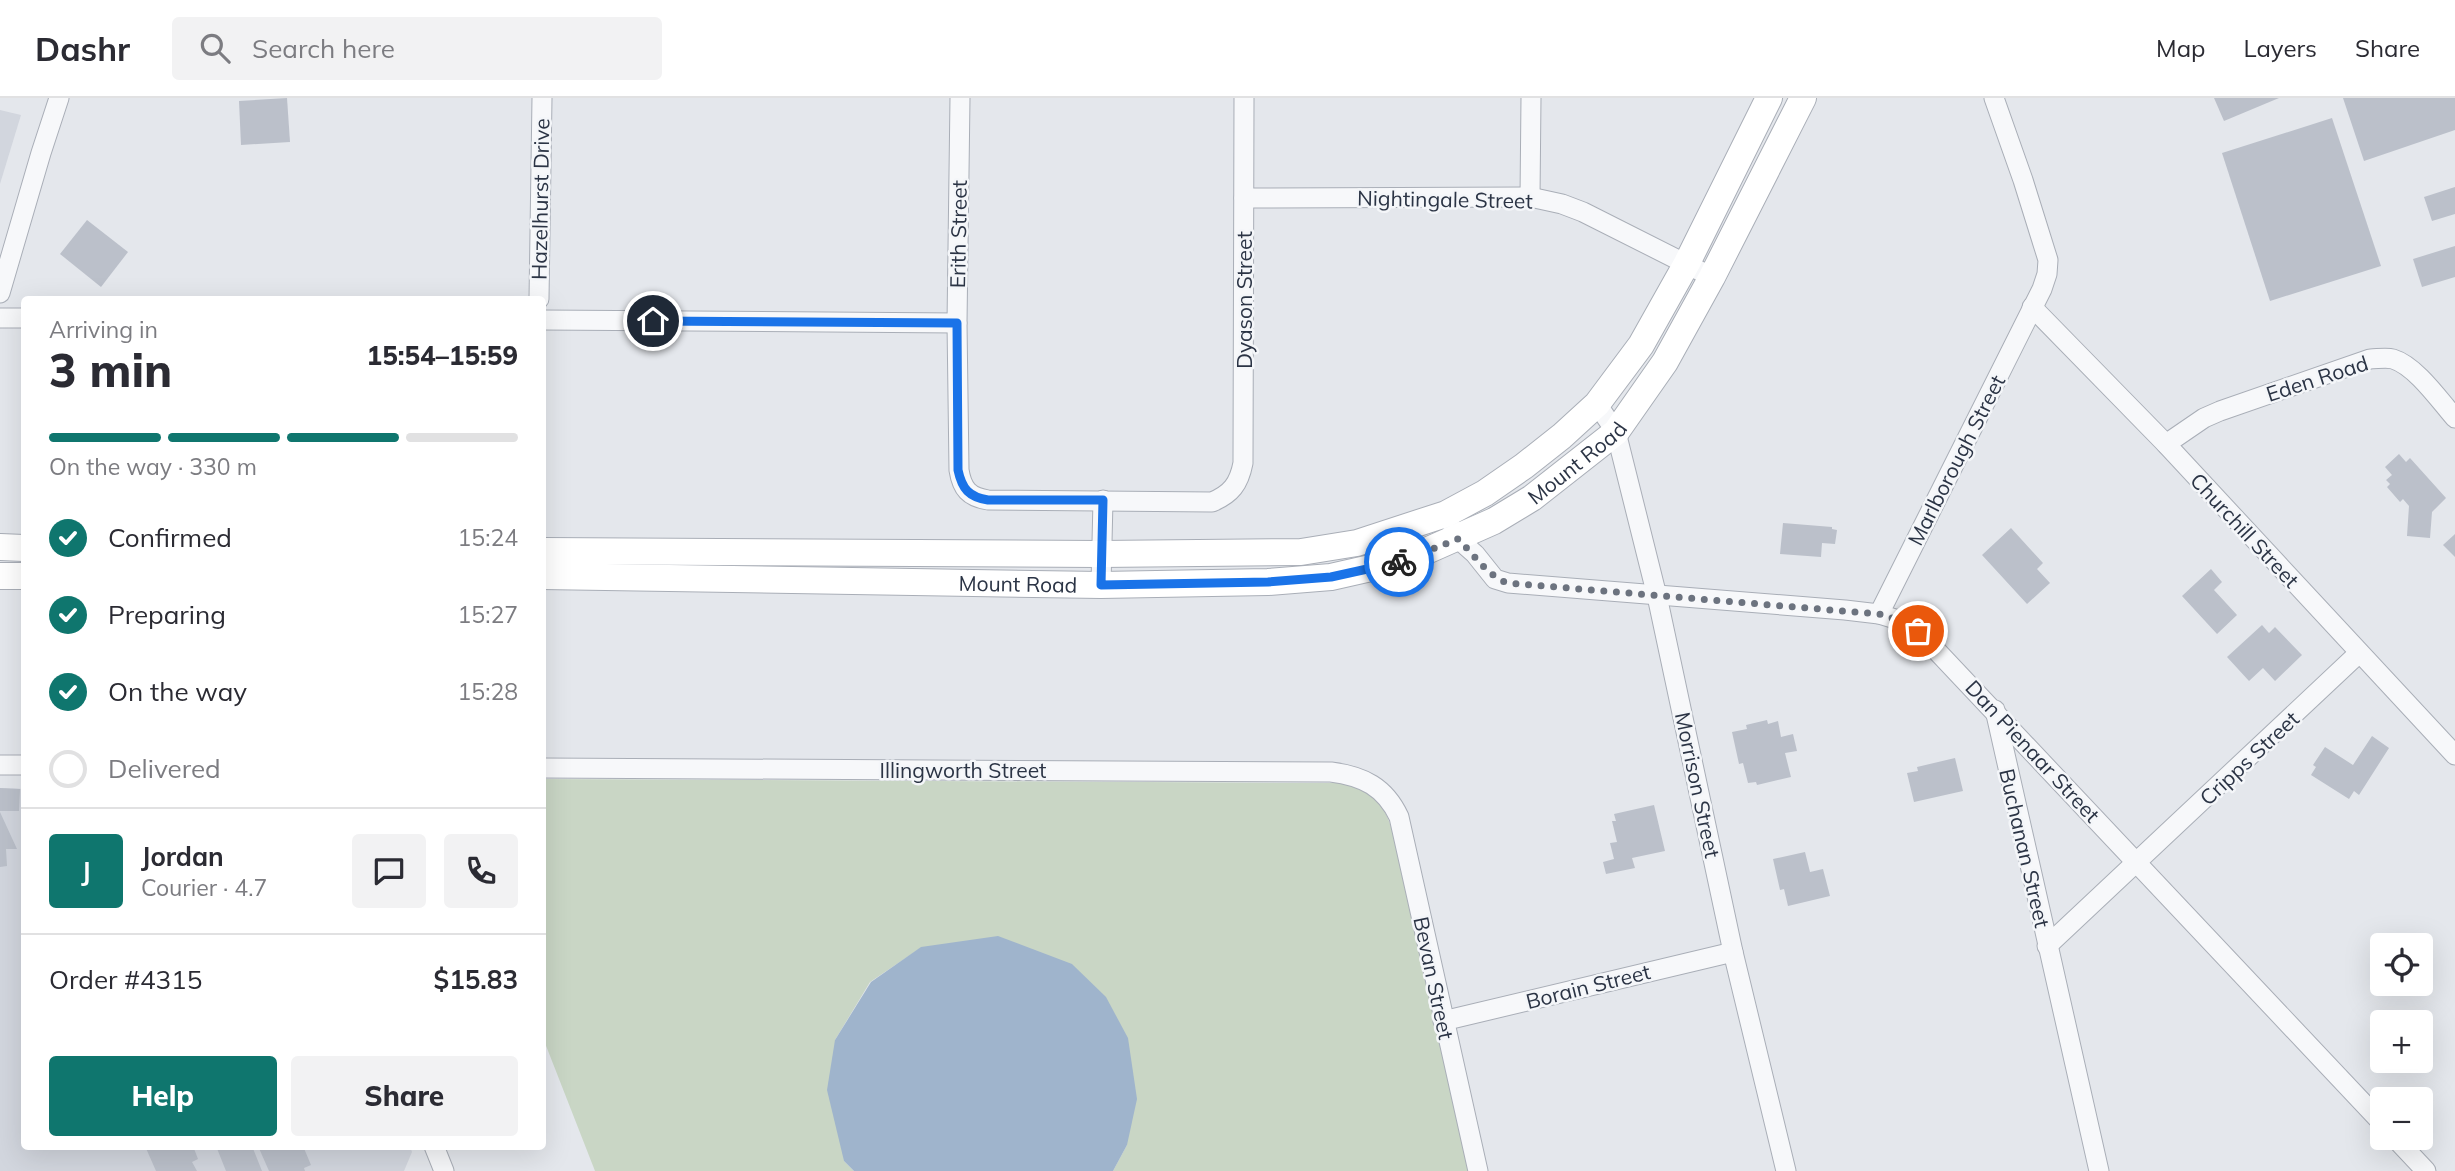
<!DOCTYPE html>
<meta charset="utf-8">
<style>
body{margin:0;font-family:Mulish,sans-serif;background:#f2f2f3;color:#2b2b33;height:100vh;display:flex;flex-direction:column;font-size:26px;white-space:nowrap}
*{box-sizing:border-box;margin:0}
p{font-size:23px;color:#7c7c81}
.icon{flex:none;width:38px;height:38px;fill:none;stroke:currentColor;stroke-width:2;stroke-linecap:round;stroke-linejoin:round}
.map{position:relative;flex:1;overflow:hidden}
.details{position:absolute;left:21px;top:198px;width:525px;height:854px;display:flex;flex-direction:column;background:#fff;border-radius:7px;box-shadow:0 7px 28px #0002}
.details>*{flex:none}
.fabs{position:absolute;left:2370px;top:835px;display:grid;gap:14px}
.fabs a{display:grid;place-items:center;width:63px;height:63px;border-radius:7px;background:#fff;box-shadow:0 7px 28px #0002;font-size:35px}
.pin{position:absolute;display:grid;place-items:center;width:60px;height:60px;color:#fff;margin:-30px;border:4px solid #fff;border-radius:50%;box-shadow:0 2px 7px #0007}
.courier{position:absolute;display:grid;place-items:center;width:70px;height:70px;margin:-35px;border:5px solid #1a73e8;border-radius:50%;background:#fff;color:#222;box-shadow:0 2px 9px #0007}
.summary em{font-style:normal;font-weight:800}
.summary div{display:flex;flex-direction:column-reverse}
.summary{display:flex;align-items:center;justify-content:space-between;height:119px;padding:0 28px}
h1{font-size:46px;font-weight:800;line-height:52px}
.bar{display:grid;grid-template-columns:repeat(4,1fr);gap:10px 7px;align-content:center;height:84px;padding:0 28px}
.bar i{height:9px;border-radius:5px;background:#e1e1e2}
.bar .on{background:#0f766e}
.bar p{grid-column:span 4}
.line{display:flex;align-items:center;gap:18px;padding:0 28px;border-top:2px solid #e1e1e2}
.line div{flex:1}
.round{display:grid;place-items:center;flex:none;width:74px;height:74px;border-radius:7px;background:#f2f2f3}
ol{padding:0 28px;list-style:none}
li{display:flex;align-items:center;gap:21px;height:77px}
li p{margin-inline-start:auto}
li .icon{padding:7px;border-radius:50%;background:#0f766e;color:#fff;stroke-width:4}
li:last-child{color:#7c7c81}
li i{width:38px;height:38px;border:4px solid #e1e1e2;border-radius:50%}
.cta{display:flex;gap:14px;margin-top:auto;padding:14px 28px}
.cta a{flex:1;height:80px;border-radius:7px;background:#0f766e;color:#fff;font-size:28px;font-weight:800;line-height:80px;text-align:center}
.cta a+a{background:#f2f2f3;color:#2b2b33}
header{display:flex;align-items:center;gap:42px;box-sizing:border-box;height:98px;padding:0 35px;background:#fff;border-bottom:2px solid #e1e1e2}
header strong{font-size:33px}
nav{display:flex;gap:38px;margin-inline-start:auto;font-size:24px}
.search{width:490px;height:63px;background:#f2f2f3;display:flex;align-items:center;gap:18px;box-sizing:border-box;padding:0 24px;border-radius:7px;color:#7c7c81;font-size:26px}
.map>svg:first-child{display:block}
.built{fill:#d2d6de}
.green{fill:#c9d6c5}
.water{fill:#9fb4cc}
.building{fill:#bbc0ca}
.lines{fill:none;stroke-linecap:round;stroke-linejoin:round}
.street-casing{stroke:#a9aeb7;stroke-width:21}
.secondary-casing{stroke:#a9aeb7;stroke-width:28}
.street{stroke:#f7f8fa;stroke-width:19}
.secondary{stroke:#fff;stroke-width:26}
.done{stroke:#6c737f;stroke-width:7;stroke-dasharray:0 12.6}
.route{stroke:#1a73e8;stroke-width:9}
.labels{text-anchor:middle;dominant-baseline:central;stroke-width:5;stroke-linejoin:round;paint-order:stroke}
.street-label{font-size:21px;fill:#2b3445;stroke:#f4f6f9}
</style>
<header>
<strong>Dashr</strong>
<div class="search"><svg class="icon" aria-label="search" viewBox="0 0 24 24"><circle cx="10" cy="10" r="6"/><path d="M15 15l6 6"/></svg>Search here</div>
<nav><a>Map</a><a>Layers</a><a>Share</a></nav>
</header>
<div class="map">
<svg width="2455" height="1073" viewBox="0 0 2455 1073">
<rect width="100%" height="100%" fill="#e4e7ec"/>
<g class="built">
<path d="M0 12 21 17 0 86Z"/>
<path d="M0 690 24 691V1048H410L412 1054 404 1073H0Z"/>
</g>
<path class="green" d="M543 681 1340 685C1368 693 1382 700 1391 729L1468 1073H1113L1127 1047 922 849 870 884 835 942 844 1063 854 1073H595L543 940Z"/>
<path class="water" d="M998 838 1072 866 1106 899 1128 940 1137 1001 1127 1047 1113 1073H854L844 1063 827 992 835 942 871 884 921 849Z"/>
<g class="building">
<path d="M287 0 290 44 241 47 239 3Z"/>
<path d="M2214 0H2279L2224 23Z"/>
<path d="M2343 0H2455V32L2364 63Z"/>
<path d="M2332 20 2381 168 2270 203 2222 55Z"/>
<path d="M2455 89V116L2432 123 2424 99Z"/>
<path d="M87 122 128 154 101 189 60 156Z"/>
<path d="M2455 148V179L2422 189 2413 161Z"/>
<path d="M2399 356 2406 364 2410 360 2446 400 2432 414 2430 440 2407 438 2409 408 2403 401 2400 404 2387 389 2390 386 2386 382 2392 377 2385 369Z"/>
<path d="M1783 425 1832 429V431L1837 432 1835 446 1822 445 1821 459 1780 456Z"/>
<path d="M2011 430 2043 465 2037 471 2050 485 2027 506 1982 457Z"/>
<path d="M2455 436V459L2443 447Z"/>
<path d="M2211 471 2222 484 2214 492 2237 517 2217 536 2182 498Z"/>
<path d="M2262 527 2269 535 2275 529 2302 557 2275 583 2263 570 2249 583 2227 559Z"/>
<path d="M1767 622 1768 626 1778 623 1781 639 1793 636 1797 653 1785 655 1791 679 1757 687 1756 684 1748 685 1743 665 1739 666 1732 634 1747 631 1746 627Z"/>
<path d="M2372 638 2389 650 2359 697 2354 693 2349 701 2311 677 2316 669 2313 667 2325 649 2353 667Z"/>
<path d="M1955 660 1963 693 1914 704 1907 675 1918 673 1917 669Z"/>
<path d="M0 690 20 691 19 713H0Z"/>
<path d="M1654 707 1665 753 1632 760 1635 770 1606 776 1603 764 1614 761 1610 745 1617 744 1612 723H1616L1614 716Z"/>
<path d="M0 714 17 751H6L7 768 0 769Z"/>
<path d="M1805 754 1810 774 1823 771 1830 798 1788 808 1784 791 1780 792 1773 761Z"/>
<path d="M145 1048H193L198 1061 192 1064 197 1073H156Z"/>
<path d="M216 1048H252L262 1073H226Z"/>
<path d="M258 1048H303L311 1067 304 1070 305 1073H269Z"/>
</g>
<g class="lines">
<g class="street-casing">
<g id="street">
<path d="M960 0 957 225 959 372C962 391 969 399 988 402L1212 404C1231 396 1239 386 1243 365L1244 0"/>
<path d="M1530 99 1531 0"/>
<path d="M1244 100 1530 99 1562 106 1583 114 1712 179"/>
<path d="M0 195 41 55 59 0"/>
<path d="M539 201 542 0"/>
<path d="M2032 209 2166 346 2455 657"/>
<path d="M0 220H24"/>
<path d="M542 222 957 225"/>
<path d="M1597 306 1616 334 1657 498 1733 854 1786 1073"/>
<path d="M2166 346 2204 320 2220 313 2370 261C2377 261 2386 259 2393 261 2416 268 2440 303 2455 320"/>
<path d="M1453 431 1458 441 1475 456 1495 481 1508 485 1845 512 1879 516 1905 524 1918 533 2382 1025"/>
<path d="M1101 487 1103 402"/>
<path d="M1879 516 2042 191 2047 176 2048 162 2023 82 1994 0"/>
<path d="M1995 612 2099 1073"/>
<path d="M0 667H24"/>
<path d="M542 670 1331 674C1363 678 1385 689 1399 719L1478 1073"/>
<path d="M2047 848 2359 555"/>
<path d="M1443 923 1733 854"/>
<path d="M2395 1040 2426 1073"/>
<path d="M434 1048 444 1073"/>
</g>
</g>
<g class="secondary-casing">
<g id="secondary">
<path d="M0 449 24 450"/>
<path d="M542 453 1100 456 1301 454 1357 445 1446 416 1485 395 1524 368 1562 338 1597 306 1641 247 1687 165 1769 0"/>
<path d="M0 478H24"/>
<path id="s1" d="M542 478 1101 487 1268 484 1331 479 1406 462 1494 423 1532 400 1616 334 1665 264 1712 179 1803 0"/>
</g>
</g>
<use href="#street" class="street"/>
<use href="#secondary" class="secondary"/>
</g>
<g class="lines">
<path class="done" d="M1399 464 1458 441C1473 455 1488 479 1508 485L1879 516 1905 524 1918 533"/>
<path class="route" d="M653 223 957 225 958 372C962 391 969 399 988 402H1103L1101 487 1268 484 1331 479 1399 464"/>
</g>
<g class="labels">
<g class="street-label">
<text transform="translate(540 101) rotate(-89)">Hazelhurst Drive</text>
<text transform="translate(1445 101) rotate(1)">Nightingale Street</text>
<text transform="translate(958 136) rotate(-89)">Erith Street</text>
<text transform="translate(1244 202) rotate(-90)">Dyason Street</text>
<text transform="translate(2317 280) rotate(-18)">Eden Road</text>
<text stroke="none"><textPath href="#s1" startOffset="1064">Mount Road</textPath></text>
<text transform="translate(1956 362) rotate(-63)">Marlborough Street</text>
<text transform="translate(2245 432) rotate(47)">Churchill Street</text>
<text stroke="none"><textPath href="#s1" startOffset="476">Mount Road</textPath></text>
<text transform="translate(2033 653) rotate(47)">Dan Pienaar Street</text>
<text transform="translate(2249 660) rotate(-43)">Cripps Street</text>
<text x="963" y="672">Illingworth Street</text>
<text transform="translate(1698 687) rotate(78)">Morrison Street</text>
<text transform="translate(2025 750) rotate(77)">Buchanan Street</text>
<text transform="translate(1434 880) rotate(78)">Bevan Street</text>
<text transform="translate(1588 888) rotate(-14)">Borain Street</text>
</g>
</g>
</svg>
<div class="fabs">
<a><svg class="icon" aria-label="locate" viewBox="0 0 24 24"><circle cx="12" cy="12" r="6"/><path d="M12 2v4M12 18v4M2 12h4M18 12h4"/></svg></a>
<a>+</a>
<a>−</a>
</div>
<div class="pin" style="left:1918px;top:533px;background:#ea580c"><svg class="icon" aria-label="bag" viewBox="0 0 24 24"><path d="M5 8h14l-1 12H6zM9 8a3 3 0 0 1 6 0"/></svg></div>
<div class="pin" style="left:653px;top:223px;background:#1f2937"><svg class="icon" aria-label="home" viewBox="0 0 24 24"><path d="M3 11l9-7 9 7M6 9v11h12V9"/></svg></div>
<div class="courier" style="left:1399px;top:464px"><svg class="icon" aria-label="bike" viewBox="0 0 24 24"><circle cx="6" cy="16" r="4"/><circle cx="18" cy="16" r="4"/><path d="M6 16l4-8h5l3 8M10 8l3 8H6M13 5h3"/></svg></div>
<section class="details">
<div class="summary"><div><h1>3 min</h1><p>Arriving in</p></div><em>15:54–15:59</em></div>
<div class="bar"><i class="on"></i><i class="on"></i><i class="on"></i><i></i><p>On the way · 330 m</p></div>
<ol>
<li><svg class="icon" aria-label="check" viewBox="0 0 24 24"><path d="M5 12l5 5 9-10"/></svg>Confirmed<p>15:24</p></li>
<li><svg class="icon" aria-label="check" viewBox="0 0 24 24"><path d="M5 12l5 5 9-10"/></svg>Preparing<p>15:27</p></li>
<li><svg class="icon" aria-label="check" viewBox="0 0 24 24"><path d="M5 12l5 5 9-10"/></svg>On the way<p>15:28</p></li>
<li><i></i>Delivered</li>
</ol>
<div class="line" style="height:126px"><b class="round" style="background:#0f766e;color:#fff">J</b><div><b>Jordan</b><p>Courier · 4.7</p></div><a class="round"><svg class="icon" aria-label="chat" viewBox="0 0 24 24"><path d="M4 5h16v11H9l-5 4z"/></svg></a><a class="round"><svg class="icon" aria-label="phone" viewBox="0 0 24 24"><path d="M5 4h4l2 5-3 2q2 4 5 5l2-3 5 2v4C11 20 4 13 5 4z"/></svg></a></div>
<div class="line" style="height:91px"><div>Order #4315</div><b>$15.83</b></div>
<div class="cta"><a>Help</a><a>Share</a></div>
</section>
</div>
